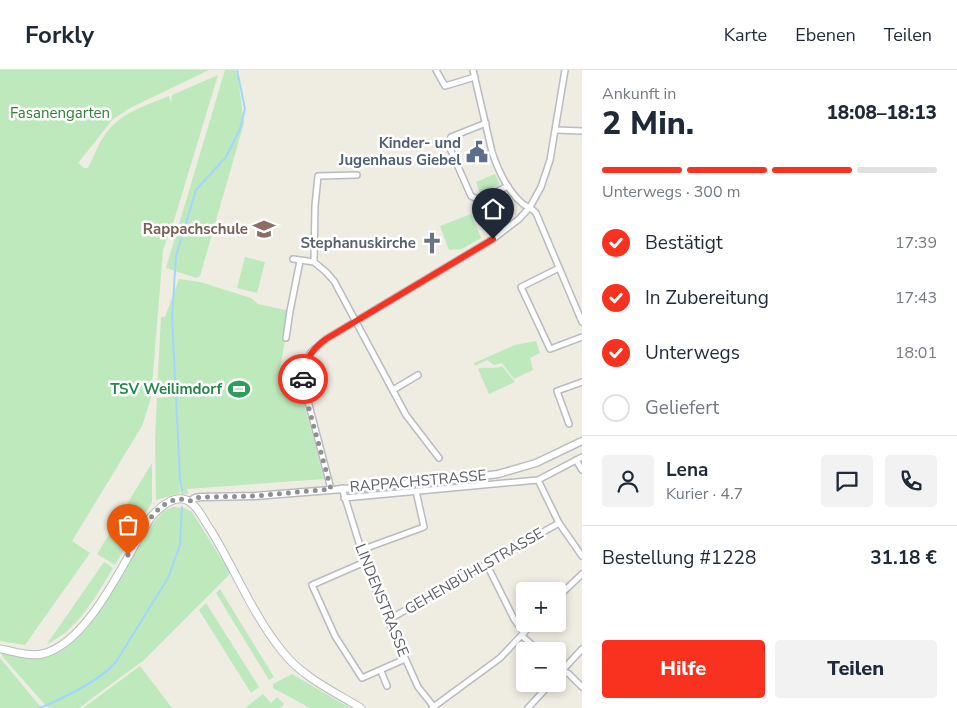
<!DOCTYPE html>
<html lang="de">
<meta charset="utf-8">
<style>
body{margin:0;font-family:"Nunito Sans",sans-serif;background:#f2f2f3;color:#1f2937;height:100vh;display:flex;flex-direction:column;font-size:19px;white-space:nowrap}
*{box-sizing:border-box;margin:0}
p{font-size:16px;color:#747a83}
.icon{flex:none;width:28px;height:28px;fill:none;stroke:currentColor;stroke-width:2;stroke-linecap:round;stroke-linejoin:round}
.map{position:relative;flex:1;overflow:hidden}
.side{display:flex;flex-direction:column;background:#fff;width:375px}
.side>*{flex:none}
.tools{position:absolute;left:516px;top:512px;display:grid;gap:10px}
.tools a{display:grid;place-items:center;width:50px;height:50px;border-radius:5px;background:#fff;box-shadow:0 2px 8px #0003;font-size:25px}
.pin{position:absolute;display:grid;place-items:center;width:42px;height:42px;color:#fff;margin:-51px -21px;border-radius:50% 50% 50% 0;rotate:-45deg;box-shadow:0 0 5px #0007}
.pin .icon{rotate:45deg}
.courier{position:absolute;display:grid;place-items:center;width:50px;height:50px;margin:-25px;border:4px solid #f8321f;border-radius:50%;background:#fff;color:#222;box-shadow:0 1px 6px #0007}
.summary em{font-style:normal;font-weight:800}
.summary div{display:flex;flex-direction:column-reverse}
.summary{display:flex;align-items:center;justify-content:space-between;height:85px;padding:0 20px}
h1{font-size:32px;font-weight:800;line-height:38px}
.bar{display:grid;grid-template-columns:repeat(4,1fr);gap:8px 5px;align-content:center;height:60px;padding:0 20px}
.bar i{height:6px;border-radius:4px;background:#e0e1e3}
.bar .selected{background:#f8321f}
.bar p{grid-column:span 4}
.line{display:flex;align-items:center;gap:12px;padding:0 20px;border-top:1px solid #e0e1e3}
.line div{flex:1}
.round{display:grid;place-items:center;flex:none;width:52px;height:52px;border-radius:5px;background:#f2f2f3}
ol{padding:0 20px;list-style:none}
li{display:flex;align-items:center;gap:15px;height:55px}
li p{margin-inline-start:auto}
li .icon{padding:5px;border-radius:50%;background:#f8321f;color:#fff;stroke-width:4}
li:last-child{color:#747a83}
li i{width:28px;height:28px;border:2px solid #e0e1e3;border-radius:50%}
.primary-button{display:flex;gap:10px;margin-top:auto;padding:10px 20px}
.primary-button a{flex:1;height:58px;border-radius:5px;background:#f8321f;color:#fff;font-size:20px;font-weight:800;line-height:58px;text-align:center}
.primary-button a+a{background:#f2f2f3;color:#1f2937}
header{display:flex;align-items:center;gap:30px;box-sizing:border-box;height:70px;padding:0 25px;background:#fff;border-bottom:1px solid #e0e1e3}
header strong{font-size:24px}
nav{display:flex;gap:28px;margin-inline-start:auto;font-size:18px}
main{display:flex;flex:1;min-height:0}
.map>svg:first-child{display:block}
.green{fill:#bde9bd}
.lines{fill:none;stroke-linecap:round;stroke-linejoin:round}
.stream{stroke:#a2d6ff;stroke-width:2}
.minor-casing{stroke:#b8bbc0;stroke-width:8}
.tertiary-casing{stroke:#b8bbc0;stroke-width:9}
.secondary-casing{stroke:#b8bcc2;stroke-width:9}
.minor{stroke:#fff;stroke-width:5}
.tertiary{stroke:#fff;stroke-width:6}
.secondary{stroke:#fff;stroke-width:7}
.done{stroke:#8f9091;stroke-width:5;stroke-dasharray:0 9}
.route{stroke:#f8321f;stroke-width:6}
.labels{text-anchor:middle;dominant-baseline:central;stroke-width:5;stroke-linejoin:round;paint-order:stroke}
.park-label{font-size:15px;fill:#2c8231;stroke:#fff}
.service-label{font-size:15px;font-weight:bold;fill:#4e5e75;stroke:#fff;text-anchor:end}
.education-label{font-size:15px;font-weight:bold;fill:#785e54;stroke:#fff;text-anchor:end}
.worship-label{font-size:15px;font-weight:bold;fill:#5b616d;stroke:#fff;text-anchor:end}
.leisure-label{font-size:15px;font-weight:bold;fill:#27864d;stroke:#fff;text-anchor:end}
.street-label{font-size:15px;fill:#5b5f65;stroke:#fff}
</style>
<header>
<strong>Forkly</strong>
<nav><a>Karte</a><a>Ebenen</a><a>Teilen</a></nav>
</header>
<main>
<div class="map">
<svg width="582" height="638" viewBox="0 0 582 638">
<rect width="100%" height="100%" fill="#efece2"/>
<g class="green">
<path d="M0 0H209L130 38 113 49 78 93 84 98H88C95 84 100 69 111 57 126 41 150 34 169 26L171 33 172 25 218 5 175 147 163 180 151 328 142 356 72 471 90 483 25 575 0 571Z"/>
<path d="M225 0H235L238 8 244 53 200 206 196 208 166 198Z"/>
<path d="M495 104 500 114 480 123 476 112Z"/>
<path d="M471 144 481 168 462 179 449 180 440 156Z"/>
<path d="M245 187 265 192 257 223 237 218Z"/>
<path d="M179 209 200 212 251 228 258 234 290 241 278 311H298L324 409 187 419 188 424H181L179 407 180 423 156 430 155 370 157 328 170 327 157 322 161 247H165Z"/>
<path d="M536 271 540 283 530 288 533 300 514 309 502 293 494 295 487 290 475 296 474 293 515 275Z"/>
<path d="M502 296 515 312 489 324 478 299C486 296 493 300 502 296Z"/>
<path d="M152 393V432L115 495 97 484Z"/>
<path d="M173 437 184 438 192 442 230 503 227 507 144 590 79 638H48L2 586V582C12 584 24 589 35 588 77 587 103 534 122 503 132 486 143 468 154 452L164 441Z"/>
<path d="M104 492 113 498C95 527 79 559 47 574Z"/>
<path d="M220 519 274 607 269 610 216 523Z"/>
<path d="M206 533 259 617 251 623 199 540Z"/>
<path d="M0 588 39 635 43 638H0Z"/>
<path d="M140 596 172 638H83Z"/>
<path d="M292 604 350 638H310L273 618V614Z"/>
<path d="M263 624 271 633 277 627 284 634 280 638H245Z"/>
</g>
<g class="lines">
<g class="stream">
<path d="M182 421 180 409 172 247 176 186 196 120 226 87 240 59 245 39 237 0"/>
<path d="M40 638C61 629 101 610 116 592L168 508 180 475 182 437"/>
</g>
<g class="minor-casing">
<g id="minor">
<path d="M436 0 445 16 475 7"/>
<path d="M473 0 492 82C498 100 507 121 523 134 527 137 532 138 536 143L582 252"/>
<path d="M486 53 451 67 448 74 471 126 479 130 508 116"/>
<path d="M556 60 582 61"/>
<path d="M293 189 314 192 326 202 334 211 406 345 439 388"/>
<path d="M314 192 315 136 318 106 357 105"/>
<path d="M559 198 521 217 550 279 582 267"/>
<path d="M286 268 290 241 300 191"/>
<path d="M393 320 418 305"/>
<path d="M569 354 557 321 582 312"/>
<path d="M576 390 582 400"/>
<path d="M538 410 559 453 582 486"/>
<path d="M342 418 365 492 388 550 418 617 434 637"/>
<path d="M331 419 303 312V301L307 289 311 282 326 269 493 169 519 149 530 137 541 117 550 90 565 0"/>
<path d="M344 428 538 410 582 387"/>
<path d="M361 480 424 457 416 421"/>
<path d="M365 492 312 515 335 566 362 608 405 589"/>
<path d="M486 493 514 549 524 563"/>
<path d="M558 527 582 504"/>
<path d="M388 550 559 453"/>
<path d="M522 566 539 581"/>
<path d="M558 598 569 604 582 617"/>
<path d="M381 601 387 616"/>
<path d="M558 605 582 579"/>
<path d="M432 638 500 588 532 554"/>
<path d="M528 638 550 614"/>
</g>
</g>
<g class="tertiary-casing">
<path id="tertiary" d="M190 431 195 428 201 427 255 426 443 411 498 404 536 393 582 371"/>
</g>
<g class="secondary-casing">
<path id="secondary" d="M0 579C13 581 29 587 42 584 90 573 126 486 151 447 159 438 176 422 190 432 199 438 204 451 210 459 235 499 252 544 282 581 302 607 333 621 361 638"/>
</g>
<use href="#minor" class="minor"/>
<use href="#tertiary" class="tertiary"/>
<use href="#secondary" class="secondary"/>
</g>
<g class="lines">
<path class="done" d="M128 485C140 465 159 420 190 431L195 428 201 427 255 426 331 419 305 324 303 309"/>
<path class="route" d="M303 309C303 291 312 279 326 269L493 169"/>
</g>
<defs>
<g id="civic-bare" transform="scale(1.725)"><path d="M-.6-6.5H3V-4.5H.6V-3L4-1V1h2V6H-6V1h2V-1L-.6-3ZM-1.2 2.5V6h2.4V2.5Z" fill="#5c6f8a" stroke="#fff" stroke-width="2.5" paint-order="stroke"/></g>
<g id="school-bare" transform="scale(1.725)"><path d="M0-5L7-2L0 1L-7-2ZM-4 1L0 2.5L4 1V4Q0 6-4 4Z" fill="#8d6e63" stroke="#fff" stroke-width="2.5" paint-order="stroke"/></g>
<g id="church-bare" transform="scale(1.725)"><path d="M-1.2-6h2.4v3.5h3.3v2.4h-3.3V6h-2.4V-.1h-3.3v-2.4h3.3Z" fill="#6b7280" stroke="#fff" stroke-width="2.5" paint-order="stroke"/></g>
<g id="stadium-bare" transform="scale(1.725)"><path d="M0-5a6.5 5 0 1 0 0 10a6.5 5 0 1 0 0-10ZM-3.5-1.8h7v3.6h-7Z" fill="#2e9e5b" stroke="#fff" stroke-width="2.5" paint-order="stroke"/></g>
</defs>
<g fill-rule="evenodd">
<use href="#civic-bare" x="477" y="82"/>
<use href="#school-bare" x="264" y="159"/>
<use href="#church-bare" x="432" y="173"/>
<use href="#stadium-bare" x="239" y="319"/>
</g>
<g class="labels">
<g class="park-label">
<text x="60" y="43">Fasanengarten</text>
</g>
<g class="service-label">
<text x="461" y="73">Kinder- und<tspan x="461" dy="17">Jugenhaus Giebel</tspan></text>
</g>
<g class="education-label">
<text x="248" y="159">Rappachschule</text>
</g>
<g class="worship-label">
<text x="416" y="173">Stephanuskirche</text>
</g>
<g class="leisure-label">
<text x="222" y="319">TSV Weilimdorf</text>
</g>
<g class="street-label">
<text transform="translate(418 411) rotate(-5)">RAPPACHSTRASSE</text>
<text transform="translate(474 501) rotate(-30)">GEHENBÜHLSTRASSE</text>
<text transform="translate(382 530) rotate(68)">LINDENSTRASSE</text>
</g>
</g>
</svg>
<div class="tools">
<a>+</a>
<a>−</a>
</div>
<div class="pin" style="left:128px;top:485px;background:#ea580c"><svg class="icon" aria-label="bag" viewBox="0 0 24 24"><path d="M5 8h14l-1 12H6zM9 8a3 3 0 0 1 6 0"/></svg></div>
<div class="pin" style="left:493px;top:169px;background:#1f2937"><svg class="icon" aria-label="home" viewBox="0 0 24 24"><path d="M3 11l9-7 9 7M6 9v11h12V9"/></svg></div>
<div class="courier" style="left:303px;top:309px"><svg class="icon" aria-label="car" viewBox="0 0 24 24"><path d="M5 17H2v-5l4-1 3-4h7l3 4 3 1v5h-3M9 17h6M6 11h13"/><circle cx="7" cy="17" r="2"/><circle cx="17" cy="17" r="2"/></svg></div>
</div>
<section class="side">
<div class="summary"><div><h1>2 Min.</h1><p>Ankunft in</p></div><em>18:08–18:13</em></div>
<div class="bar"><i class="selected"></i><i class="selected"></i><i class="selected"></i><i></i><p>Unterwegs · 300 m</p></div>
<ol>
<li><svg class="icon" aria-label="check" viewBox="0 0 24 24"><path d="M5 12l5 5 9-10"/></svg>Bestätigt<p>17:39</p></li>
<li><svg class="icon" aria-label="check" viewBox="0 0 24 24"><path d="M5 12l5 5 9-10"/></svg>In Zubereitung<p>17:43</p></li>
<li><svg class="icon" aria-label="check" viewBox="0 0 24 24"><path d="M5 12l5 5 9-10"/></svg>Unterwegs<p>18:01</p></li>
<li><i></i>Geliefert</li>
</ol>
<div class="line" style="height:90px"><a class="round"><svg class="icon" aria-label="person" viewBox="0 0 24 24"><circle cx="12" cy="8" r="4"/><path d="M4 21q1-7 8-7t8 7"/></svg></a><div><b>Lena</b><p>Kurier · 4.7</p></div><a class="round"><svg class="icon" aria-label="chat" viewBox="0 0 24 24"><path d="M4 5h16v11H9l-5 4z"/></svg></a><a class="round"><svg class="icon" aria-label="phone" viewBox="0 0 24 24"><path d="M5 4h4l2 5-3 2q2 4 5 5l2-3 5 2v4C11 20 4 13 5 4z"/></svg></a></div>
<div class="line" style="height:65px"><div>Bestellung #1228</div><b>31.18 €</b></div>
<div class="primary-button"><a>Hilfe</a><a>Teilen</a></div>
</section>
</main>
